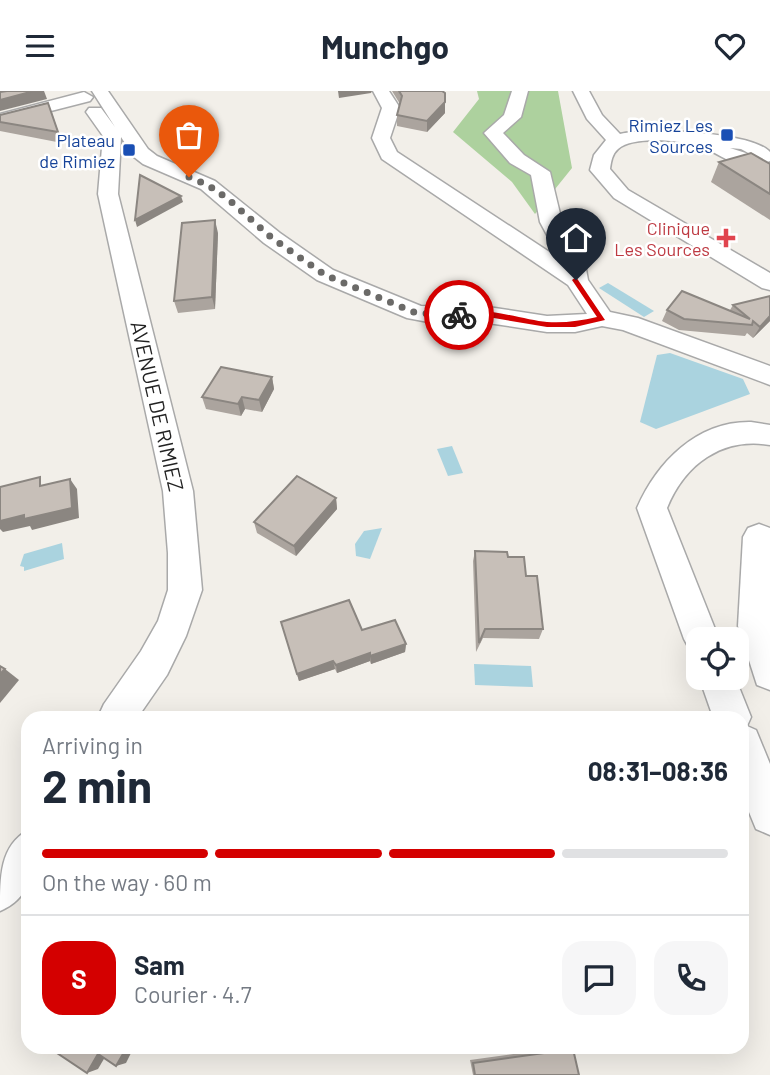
<!DOCTYPE html>
<meta charset="utf-8">
<style>
body{margin:0;font-family:Barlow,sans-serif;background:#f6f6f7;color:#1f2937;height:100vh;display:flex;flex-direction:column;font-size:26px;white-space:nowrap}
*{box-sizing:border-box;margin:0}
p{font-size:23px;color:#747a83}
.icon{flex:none;width:38px;height:38px;fill:none;stroke:currentColor;stroke-width:2;stroke-linecap:round;stroke-linejoin:round}
.map{position:relative;flex:1;overflow:hidden}
.drawer{position:absolute;left:21px;top:620px;width:728px;height:343px;display:flex;flex-direction:column;background:#fff;border-radius:21px;box-shadow:0 7px 28px #0002}
.drawer>*{flex:none}
.controls{position:absolute;left:686px;top:536px;display:grid;gap:14px}
.controls a{display:grid;place-items:center;width:63px;height:63px;border-radius:14px;background:#fff;box-shadow:0 7px 28px #0002;font-size:35px}
.pin{position:absolute;display:grid;place-items:center;width:60px;height:60px;color:#fff;margin:-72px -30px;border-radius:50% 50% 50% 0;rotate:-45deg;box-shadow:0 0 7px #0007}
.pin .icon{rotate:45deg}
.courier{position:absolute;display:grid;place-items:center;width:70px;height:70px;margin:-35px;border:5px solid #d40000;border-radius:50%;background:#fff;color:#222;box-shadow:0 2px 9px #0007}
.overview em{font-style:normal;font-weight:700}
.overview div{display:flex;flex-direction:column-reverse}
.overview{display:flex;align-items:center;justify-content:space-between;height:119px;padding:0 21px}
h1{font-size:46px;font-weight:700;line-height:52px}
.bar{display:grid;grid-template-columns:repeat(4,1fr);gap:10px 7px;align-content:center;height:84px;padding:0 21px}
.bar i{height:9px;border-radius:5px;background:#e0e1e3}
.bar .selected{background:#d40000}
.bar p{grid-column:span 4}
.line{display:flex;align-items:center;gap:18px;padding:0 21px;border-top:2px solid #e0e1e3}
.line div{flex:1}
.round{display:grid;place-items:center;flex:none;width:74px;height:74px;border-radius:21px;background:#f6f6f7}
header{display:flex;justify-content:space-between;align-items:center;height:91px;padding:0 21px;background:#fff;font-size:32px;font-weight:700}
.map>svg:first-child{display:block}
.forest{fill:#add19e}
.water{fill:#aad3df}
.lines{fill:none;stroke-linecap:round;stroke-linejoin:round}
.minor-casing{stroke:#a9a9a9;stroke-width:3}
.minor{fill:#fff;fill-rule:evenodd}
.wall{fill:#aba49e}
.shaded-wall{fill:#8b8681}
.building{fill:#c7bfb8;stroke:#8b8681;stroke-width:2}
.route{fill:#d40000}
.done{stroke:#6b6a68;stroke-width:7;stroke-dasharray:0 12.6}
.transit-dot{fill:#1a4fb4;stroke:#fff;stroke-width:2.5}
.health-dot{fill:#e0444e;stroke:#fff;stroke-width:2.5}
.labels{text-anchor:middle;dominant-baseline:central;stroke-width:5;stroke-linejoin:round;paint-order:stroke}
.far-transit-label{font-size:18px;fill:#164399;stroke:#fff;text-anchor:end}
.far-health-label{font-size:18px;fill:#be3a42;stroke:#fff;text-anchor:end}
.street-label{font-size:21px;fill:#222;stroke:#fff}
</style>
<header><svg class="icon" aria-label="menu" viewBox="0 0 24 24"><path d="M4 6h16M4 12h16M4 18h16"/></svg>Munchgo<svg class="icon" aria-label="heart" viewBox="0 0 24 24"><path d="M12 20l-8-8c-3-5 5-10 8-4 3-6 11-1 8 4z"/></svg></header>
<div class="map">
<svg width="770" height="984" viewBox="0 0 770 984">
<rect width="100%" height="100%" fill="#f2efe9"/>
<path class="forest" d="M477 0H558L572 77 535 123 512 91 453 41 479 8Z"/>
<g class="water">
<path d="M608 192 654 220 644 226 599 197Z"/>
<path d="M670 262 743 288 750 303 656 338 640 331 657 264Z"/>
<path d="M452 355 463 382 448 385 437 358Z"/>
<path d="M382 437 370 468 356 465 355 453 364 440Z"/>
<path d="M62 452 64 468 24 480V476L20 475 24 463Z"/>
<path d="M474 573 531 575 533 596 475 594Z"/>
</g>
<g class="lines">
<g class="minor-casing">
<g id="minor">
<path d="M92 0H108L148 58 157 65 215 90 280 142 333 179 421 215 488 216 547 225 587 223 568 194 382 68 372 47 382 17 373 0H389L400 17 390 47 397 61 560 168 540 131 531 84 510 72 484 42 504 24 512 0H528L521 26 503 42 524 64 550 81 562 131 585 173 588 189 610 221 638 227 770 275V294L623 239 602 235 575 241H547L488 232 439 233 407 227 317 189 264 152 201 98 143 73 134 66 121 46 118 103 193 400 202 499 186 545 167 584 138 626H98L104 613 141 560 158 530 168 499V462L163 400 98 103 103 45 86 21 89 17H101L115 36Z"/>
<path d="M573 0H589L602 24 620 43C648 36 752 41 770 61V70C739 85 725 63 698 55 680 49 633 45 618 58 612 63 611 71 610 78L628 99 770 182V199L762 197 614 107 590 79 594 64 606 49 587 28ZM730 57 741 58 752 64Z"/>
<path d="M84 1 93 6 90 10 0 33V23Z"/>
<path d="M751 331 770 334V354C722 346 685 373 667 417L719 548H698V562L690 559 684 548 637 417C657 371 697 330 751 331Z"/>
<path d="M759 433 770 437V599L757 594 738 535 743 446 748 437Z"/>
<path d="M699 586H735L751 626 747 635 756 639 770 673V744L756 738 742 704V626H713Z"/>
<path d="M28 739C28 774 38 804 0 820 0 785 0 755 28 739Z"/>
</g>
</g>
<use href="#minor" class="minor"/>
</g>
<g class="wall">
<path d="M392 0H442L445 22 427 41 397 35V24L400 13Z"/>
<path d="M52 22 62 52 0 40V24Z"/>
<path d="M719 71 770 73V129L711 91Z"/>
<path d="M218 142 215 218 178 222 174 210Z"/>
<path d="M770 205V230L753 247 747 242 745 245 679 239 662 230 667 219H730L733 214Z"/>
<path d="M272 286 274 298 262 321 245 318 241 325 206 318 202 306Z"/>
<path d="M336 407 337 418 296 465 257 442 254 431Z"/>
<path d="M475 460 508 466 526 485 543 538 539 548 483 547 476 561 473 470Z"/>
<path d="M281 531 362 539 406 553 405 561 371 573 370 570 337 582 335 578 299 590Z"/>
<path d="M564 956H568L573 958 579 984H473L470 969Z"/>
</g>
<g class="shaded-wall">
<path d="M34 0H44L47 8 0 20V9Z"/>
<path d="M338 0H372L371 2 339 7Z"/>
<path d="M445 11V22L427 41V30Z"/>
<path d="M181 105 183 111 137 136 135 129Z"/>
<path d="M215 129 218 142 215 218 212 206Z"/>
<path d="M770 225V230L753 247 760 236Z"/>
<path d="M272 286 274 298 262 321 259 309Z"/>
<path d="M242 306 245 318 241 325 238 313Z"/>
<path d="M70 388 77 398 79 427 32 439 30 435 3 441 0 438V430L24 424Z"/>
<path d="M336 407 337 418 296 465 294 455Z"/>
<path d="M406 553 405 561 371 573 370 565Z"/>
<path d="M370 562V570L337 582 336 574Z"/>
<path d="M333 570 335 578 299 590 297 583Z"/>
<path d="M5 578 19 589 0 612V583Z"/>
<path d="M127 956H134L126 972 116 975Z"/>
<path d="M108 961 98 978 87 982 98 963Z"/>
</g>
<g class="building">
<path d="M7 0H34L0 9V1Z"/>
<path d="M399 0H442L445 2V11L427 30 397 24 402 5Z"/>
<path d="M48 12 58 41 0 31V24Z"/>
<path d="M751 62 770 73V103L719 71Z"/>
<path d="M140 84 181 105 135 129Z"/>
<path d="M215 129 212 206 174 210 182 132Z"/>
<path d="M682 200 750 228 733 214 770 205V225L760 236 753 230 752 234 684 228 667 219Z"/>
<path d="M221 276 272 286 259 309 242 306 238 313 202 306Z"/>
<path d="M297 385 336 407 294 455 254 431Z"/>
<path d="M40 386V395L70 388 72 417 24 428V424L0 430V396Z"/>
<path d="M475 460 507 461 508 466H524L526 485H537L543 538H485L479 552Z"/>
<path d="M349 509 362 539 395 529 406 553 370 565V562L336 574 333 570 297 583 281 531Z"/>
<path d="M0 575 5 578 0 583Z"/>
<path d="M48 956H127L116 975 98 963 87 982Z"/>
<path d="M573 958 579 984H475L473 972Z"/>
</g>
<path class="route" d="M576 186 605 229 575 236H547L488 226 459 227 455 224C476 212 523 229 547 231 565 232 580 230 597 226L572 189Z"/>
<g class="lines">
<path class="done" d="M189 86 208 94 228 108 272 147 325 184 416 222 459 224"/>
</g>
<g class="transit-dot">
<rect x="720" y="37" width="14" height="14" rx="3.5"/>
<rect x="122" y="52" width="14" height="14" rx="3.5"/>
</g>
<path class="health-dot" d="M722.5 136.5h7v7h7v7h-7v7h-7v-7h-7v-7h7z"/>
<g class="labels">
<g class="far-transit-label">
<text x="713" y="34">Rimiez Les<tspan x="713" dy="21">Sources</tspan></text>
<text x="115" y="49">Plateau<tspan x="115" dy="21">de Rimiez</tspan></text>
</g>
<g class="far-health-label">
<text x="710" y="137">Clinique<tspan x="710" dy="21">Les Sources</tspan></text>
</g>
<g class="street-label">
<text transform="translate(158 315) rotate(77)">AVENUE DE RIMIEZ</text>
</g>
</g>
</svg>
<div class="controls">
<a><svg class="icon" aria-label="locate" viewBox="0 0 24 24"><circle cx="12" cy="12" r="6"/><path d="M12 2v4M12 18v4M2 12h4M18 12h4"/></svg></a>
</div>
<div class="pin" style="left:189px;top:86px;background:#ea580c"><svg class="icon" aria-label="bag" viewBox="0 0 24 24"><path d="M5 8h14l-1 12H6zM9 8a3 3 0 0 1 6 0"/></svg></div>
<div class="pin" style="left:576px;top:189px;background:#1f2937"><svg class="icon" aria-label="home" viewBox="0 0 24 24"><path d="M3 11l9-7 9 7M6 9v11h12V9"/></svg></div>
<div class="courier" style="left:459px;top:224px"><svg class="icon" aria-label="bike" viewBox="0 0 24 24"><circle cx="6" cy="16" r="4"/><circle cx="18" cy="16" r="4"/><path d="M6 16l4-8h5l3 8M10 8l3 8H6M13 5h3"/></svg></div>
<section class="drawer">
<div class="overview"><div><h1>2 min</h1><p>Arriving in</p></div><em>08:31–08:36</em></div>
<div class="bar"><i class="selected"></i><i class="selected"></i><i class="selected"></i><i></i><p>On the way · 60 m</p></div>
<div class="line" style="height:126px"><b class="round" style="background:#d40000;color:#fff">S</b><div><b>Sam</b><p>Courier · 4.7</p></div><a class="round"><svg class="icon" aria-label="chat" viewBox="0 0 24 24"><path d="M4 5h16v11H9l-5 4z"/></svg></a><a class="round"><svg class="icon" aria-label="phone" viewBox="0 0 24 24"><path d="M5 4h4l2 5-3 2q2 4 5 5l2-3 5 2v4C11 20 4 13 5 4z"/></svg></a></div>
</section>
</div>
